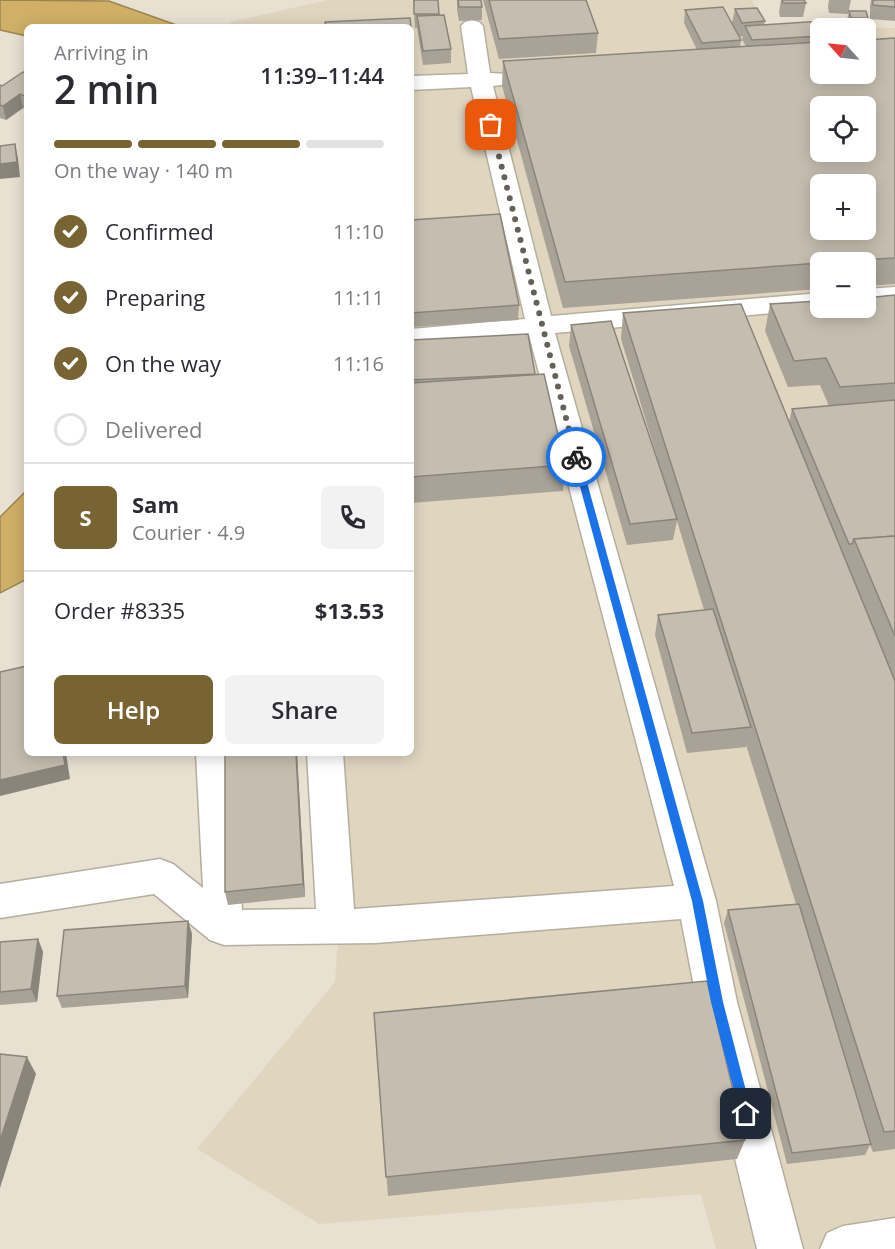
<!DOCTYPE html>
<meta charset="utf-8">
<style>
body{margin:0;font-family:"Open Sans",sans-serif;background:#f2f2f3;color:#2b2b33;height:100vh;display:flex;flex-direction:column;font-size:22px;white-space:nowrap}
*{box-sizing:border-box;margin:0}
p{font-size:20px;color:#7c7c81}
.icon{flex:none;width:33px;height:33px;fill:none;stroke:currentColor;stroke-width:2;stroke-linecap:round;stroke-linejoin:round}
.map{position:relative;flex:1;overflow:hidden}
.drawer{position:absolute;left:24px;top:24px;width:390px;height:732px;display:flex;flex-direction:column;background:#fff;border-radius:9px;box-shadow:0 3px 15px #0003}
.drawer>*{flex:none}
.needle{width:39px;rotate:297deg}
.controls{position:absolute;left:810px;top:18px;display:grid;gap:12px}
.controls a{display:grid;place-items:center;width:66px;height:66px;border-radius:9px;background:#fff;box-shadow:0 3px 15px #0003;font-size:30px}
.pin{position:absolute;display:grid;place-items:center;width:51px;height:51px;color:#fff;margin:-26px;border-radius:12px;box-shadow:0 3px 9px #0006}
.courier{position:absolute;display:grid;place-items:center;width:60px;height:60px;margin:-30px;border:4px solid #1a73e8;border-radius:50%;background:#fff;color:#222;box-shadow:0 2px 8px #0007}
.headline em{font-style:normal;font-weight:600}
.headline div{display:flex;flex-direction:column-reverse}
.headline{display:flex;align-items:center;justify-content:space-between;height:102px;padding:0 30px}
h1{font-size:39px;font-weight:600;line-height:45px}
.bar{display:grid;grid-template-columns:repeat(4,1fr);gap:9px 6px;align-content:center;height:72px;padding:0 30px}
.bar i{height:8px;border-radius:4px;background:#e1e1e2}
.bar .on{background:#786332}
.bar p{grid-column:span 4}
.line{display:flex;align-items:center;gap:15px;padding:0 30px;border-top:2px solid #e1e1e2}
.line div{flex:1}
.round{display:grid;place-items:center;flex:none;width:63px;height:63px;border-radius:9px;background:#f2f2f3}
ol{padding:0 30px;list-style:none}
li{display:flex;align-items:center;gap:18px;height:66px}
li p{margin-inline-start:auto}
li .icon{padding:6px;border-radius:50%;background:#786332;color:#fff;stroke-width:4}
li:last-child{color:#7c7c81}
li i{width:33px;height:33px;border:3px solid #e1e1e2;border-radius:50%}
.button{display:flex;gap:12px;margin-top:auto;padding:12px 30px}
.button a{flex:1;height:69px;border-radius:9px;background:#786332;color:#fff;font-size:24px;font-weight:600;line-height:69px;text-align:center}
.button a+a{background:#f2f2f3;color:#2b2b33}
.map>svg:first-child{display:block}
.built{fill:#e0d6c0;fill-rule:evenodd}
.water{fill:#d0b067;stroke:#9b844f;stroke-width:1.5}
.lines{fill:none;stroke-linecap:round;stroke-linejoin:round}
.minor-casing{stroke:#b4ae9f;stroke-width:3}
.minor{fill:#fff;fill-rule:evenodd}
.wall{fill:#a9a397}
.shaded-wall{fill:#8a857b}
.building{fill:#c5beb0;stroke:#8a857b;stroke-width:1.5;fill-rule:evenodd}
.route{fill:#1a73e8}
.done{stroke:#656158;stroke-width:6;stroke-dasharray:0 10.8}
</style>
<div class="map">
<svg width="895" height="1249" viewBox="0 0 895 1249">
<rect width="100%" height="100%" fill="#e8e1d2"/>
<path class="built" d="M328 0H752L765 24 820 74H866V28H859H895V1249H716L701 1194 319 1224 197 1149 335 982 347 807 339 753H411V27H233L230 22ZM820 106H866V152H820ZM820 184H866V230H820ZM820 262H866V308H820Z"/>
<g class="water">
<path d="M0 0 109 1 182 27H27V36L0 30Z"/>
<path d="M27 490V579L0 593V517Z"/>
</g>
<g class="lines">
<g class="minor-casing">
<g id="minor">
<path d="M472 20 479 22 483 26 490 73 509 74 512 79 509 84 493 86 551 316 820 293V308H826L555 333 716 901 737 1002 803 1249H757L697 1002 681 919 376 943 224 945 210 940 154 894 0 918V884L160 859 173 864 203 888 196 753H232L242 910 316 909 307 753H343L354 909 674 886 529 335 411 345V329L525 319 471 87 411 90V76L468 74 461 26 465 22Z"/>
<path d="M895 287V303L866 305V289Z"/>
<path d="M895 1218V1249H820L827 1233 843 1226Z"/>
</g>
</g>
<use href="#minor" class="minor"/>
</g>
<g class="wall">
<path d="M413 0H438L439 15 451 49V63L423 65 417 28H415Z"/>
<path d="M457 0H481L482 7V20L459 21 457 10Z"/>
<path d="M483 0H586L598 33 596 53 499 59Z"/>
<path d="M781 0H804L806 3 803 17H780L779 12Z"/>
<path d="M829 0H851L848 14 829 13 828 6Z"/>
<path d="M871 0H895V21L870 19V6Z"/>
<path d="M735 9 765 21 764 25 820 28V74L895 38V284L866 286V262H820V289L563 308 502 86 503 61 697 50 684 23 685 10 741 40 740 47H746L742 39 743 36 740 37 732 23Z"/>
<path d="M849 11 868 18 866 30V28H847L846 25Z"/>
<path d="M411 27 413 47 414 61H411Z"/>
<path d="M27 73V110L23 108 6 120 0 118V85L2 86Z"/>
<path d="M411 220 519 305 518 320 411 327Z"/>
<path d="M895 295V1149L873 1152 870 1145 865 1155 787 1164 724 923 728 910 796 904 746 745V747L687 753 655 635 658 615 704 610 677 521 673 540 627 545 569 346 571 325 666 487 621 339 623 313 789 422 792 409 829 406 820 385 788 387 765 331 770 304Z"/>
<path d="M411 340 535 374 565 465 563 491 411 503Z"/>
<path d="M225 753H297L305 897 228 905 225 892Z"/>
<path d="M188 921 192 934 188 998 62 1008 57 996Z"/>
<path d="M38 939 43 952 37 1002 0 1005V942Z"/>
<path d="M374 1013 745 1140 737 1159 388 1196Z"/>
</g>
<g class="shaded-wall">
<path d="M20 94 23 108 6 120 3 106Z"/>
<path d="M15 144 18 158 20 177 0 179V164Z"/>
<path d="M63 753H66L70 779 0 796V780Z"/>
<path d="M296 753H297L305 897 303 884Z"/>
<path d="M188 921 192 934 188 998 185 986Z"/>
<path d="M38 939 43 952 37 1002 31 989Z"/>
<path d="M27 1057 36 1074 0 1188V1141Z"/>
</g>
<g class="building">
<path d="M414 0H438L439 14H414Z"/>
<path d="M458 0H481L482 7H459Z"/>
<path d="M489 0H586L598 33 499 39Z"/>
<path d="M782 0H804L806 3H783Z"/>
<path d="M873 0H895V7L873 5Z"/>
<path d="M723 7 741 40 702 43 685 10Z"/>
<path d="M757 8 765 21 742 23 735 9Z"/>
<path d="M849 11H866L868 18H851Z"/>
<path d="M444 15 451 49 423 51 417 16Z"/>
<path d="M410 18 411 27H326L325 22Z"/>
<path d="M822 21 826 28H820V36L752 40 745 26Z"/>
<path d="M411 27 413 47H411Z"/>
<path d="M895 38V258L820 262V263L565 282 503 61 820 42V74H866V40ZM820 106H866V152H820ZM820 184H866V230H820Z"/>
<path d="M23 72 27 73V97L20 94 3 106 0 105V85L2 86Z"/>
<path d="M15 144 17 162 0 164V146Z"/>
<path d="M500 214 519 305 411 313V220Z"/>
<path d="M895 295V383L840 387 826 358 794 361 770 304 820 301V308H866V298Z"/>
<path d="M741 304 895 681V1131L884 1132 623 313Z"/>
<path d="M611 321 677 519 630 524 571 325Z"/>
<path d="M528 334 535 374 411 380V340Z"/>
<path d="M544 374 565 465 411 477V383Z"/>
<path d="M895 400V536L854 539 852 544H849L792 409Z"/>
<path d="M895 536V636L854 539Z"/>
<path d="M713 609 751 727 692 733 658 615Z"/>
<path d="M27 666V753H63L65 765 0 780V672Z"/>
<path d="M225 753H296L303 884 225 892Z"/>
<path d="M799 904 871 1144 792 1153 728 910Z"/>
<path d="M188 921 185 986 57 996 64 930Z"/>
<path d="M38 939 31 989 0 992V942Z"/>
<path d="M707 981 745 1140 386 1177 374 1013Z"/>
<path d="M0 1054 27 1057 0 1141Z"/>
</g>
<path class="route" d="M576 454 580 457 703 901 723 1002 752 1114 746 1121 740 1114 711 1002 692 901 572 457Z"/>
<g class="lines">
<path class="done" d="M491 125 576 457"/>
</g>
</svg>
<div class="controls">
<a><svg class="needle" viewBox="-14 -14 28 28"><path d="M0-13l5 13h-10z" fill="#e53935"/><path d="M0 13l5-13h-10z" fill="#7c7c81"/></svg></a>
<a><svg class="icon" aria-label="locate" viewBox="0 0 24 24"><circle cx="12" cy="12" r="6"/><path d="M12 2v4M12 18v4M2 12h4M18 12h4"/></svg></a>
<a>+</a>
<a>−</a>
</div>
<div class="pin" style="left:491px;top:125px;background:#ea580c"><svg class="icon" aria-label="bag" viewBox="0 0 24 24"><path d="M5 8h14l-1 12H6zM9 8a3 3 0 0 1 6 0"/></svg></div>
<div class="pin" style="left:746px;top:1114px;background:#1f2937"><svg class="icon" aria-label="home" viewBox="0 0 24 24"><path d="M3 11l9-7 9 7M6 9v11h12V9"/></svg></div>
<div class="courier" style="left:576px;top:457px"><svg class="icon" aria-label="bike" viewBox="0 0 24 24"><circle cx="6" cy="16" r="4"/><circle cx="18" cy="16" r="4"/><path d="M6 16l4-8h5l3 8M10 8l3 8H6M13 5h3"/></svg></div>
<section class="drawer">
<div class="headline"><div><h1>2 min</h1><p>Arriving in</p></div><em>11:39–11:44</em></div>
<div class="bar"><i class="on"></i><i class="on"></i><i class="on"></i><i></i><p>On the way · 140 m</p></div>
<ol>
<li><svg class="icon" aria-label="check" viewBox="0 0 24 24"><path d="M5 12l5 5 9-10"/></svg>Confirmed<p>11:10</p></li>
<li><svg class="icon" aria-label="check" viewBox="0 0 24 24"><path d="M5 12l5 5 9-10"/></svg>Preparing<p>11:11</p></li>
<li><svg class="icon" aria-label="check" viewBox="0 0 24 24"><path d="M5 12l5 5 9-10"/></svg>On the way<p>11:16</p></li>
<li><i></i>Delivered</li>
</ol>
<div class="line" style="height:108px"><b class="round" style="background:#786332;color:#fff">S</b><div><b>Sam</b><p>Courier · 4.9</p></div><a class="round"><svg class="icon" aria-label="phone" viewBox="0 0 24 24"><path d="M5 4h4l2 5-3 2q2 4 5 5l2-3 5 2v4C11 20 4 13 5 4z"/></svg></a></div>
<div class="line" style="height:78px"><div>Order #8335</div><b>$13.53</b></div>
<div class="button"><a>Help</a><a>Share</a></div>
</section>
</div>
